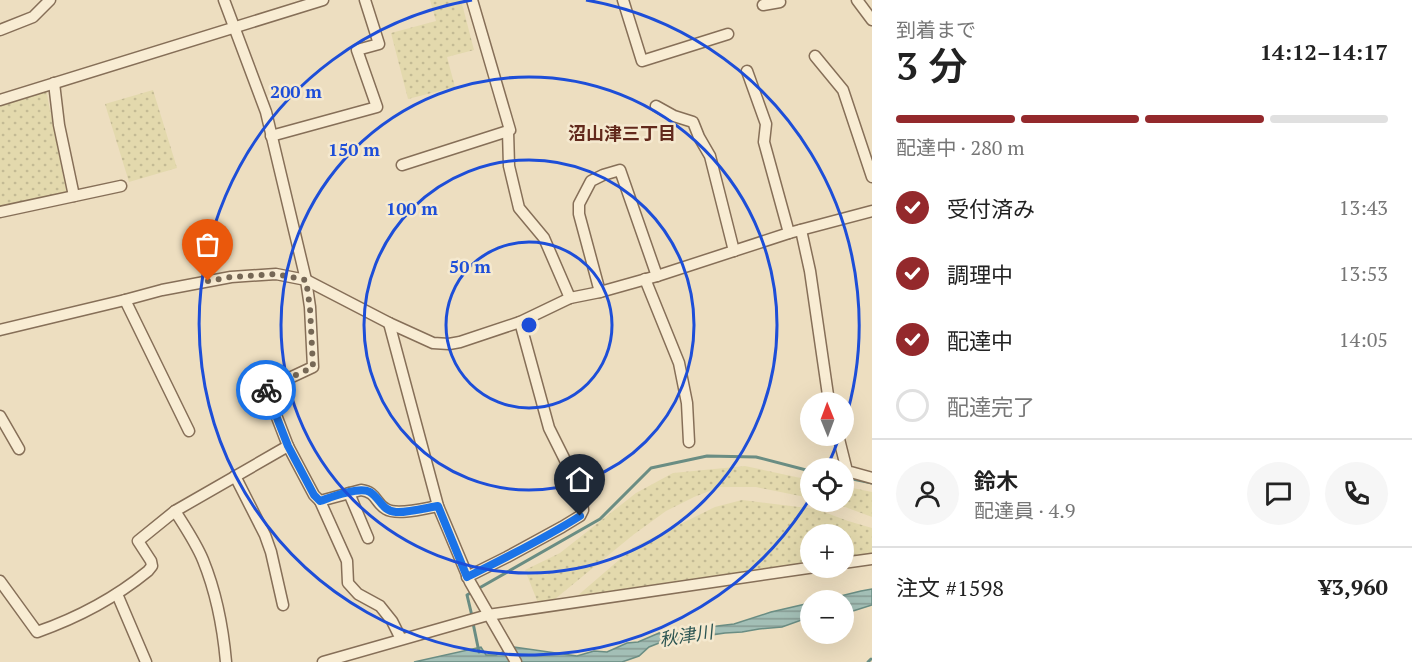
<!DOCTYPE html>
<html lang="ja">
<meta charset="utf-8">
<style>
body{margin:0;font-family:"PT Serif","Noto Sans JP",serif;background:#f6f6f6;color:#222;height:100vh;display:flex;flex-direction:column;font-size:22px;white-space:nowrap}
*{box-sizing:border-box;margin:0}
p{font-size:20px;color:#767676}
.icon{flex:none;width:33px;height:33px;fill:none;stroke:currentColor;stroke-width:2;stroke-linecap:round;stroke-linejoin:round}
.map{position:relative;flex:1;overflow:hidden}
.details{display:flex;flex-direction:column;background:#fff;width:540px}
.details>*{flex:none}
.needle{width:39px;rotate:359deg}
.buttons{position:absolute;left:800px;top:392px;display:grid;gap:12px}
.buttons a{display:grid;place-items:center;width:54px;height:54px;border-radius:50%;background:#fff;box-shadow:0 6px 24px #0002;font-size:30px}
.pin{position:absolute;display:grid;place-items:center;width:51px;height:51px;color:#fff;margin:-62px -26px;border-radius:50% 50% 50% 0;rotate:-45deg;box-shadow:0 0 6px #0007}
.pin .icon{rotate:45deg}
.courier{position:absolute;display:grid;place-items:center;width:60px;height:60px;margin:-30px;border:4px solid #1a73e8;border-radius:50%;background:#fff;color:#222;box-shadow:0 2px 8px #0007}
.head em{font-style:normal;font-weight:600}
.head div{display:flex;flex-direction:column-reverse}
.head{display:flex;align-items:center;justify-content:space-between;height:102px;padding:0 24px}
h1{font-size:39px;font-weight:600;line-height:45px}
.bar{display:grid;grid-template-columns:repeat(4,1fr);gap:9px 6px;align-content:center;height:72px;padding:0 24px}
.bar i{height:8px;border-radius:4px;background:#e0e0e0}
.bar .selected{background:#94292c}
.bar p{grid-column:span 4}
.line{display:flex;align-items:center;gap:15px;padding:0 24px;border-top:2px solid #e0e0e0}
.line div{flex:1}
.round{display:grid;place-items:center;flex:none;width:63px;height:63px;border-radius:32px;background:#f6f6f6}
ol{padding:0 24px;list-style:none}
li{display:flex;align-items:center;gap:18px;height:66px}
li p{margin-inline-start:auto}
li .icon{padding:6px;border-radius:50%;background:#94292c;color:#fff;stroke-width:4}
li:last-child{color:#767676}
li i{width:33px;height:33px;border:3px solid #e0e0e0;border-radius:50%}
main{display:flex;flex:1;min-height:0}
.map>svg:first-child{display:block}
.farmland{fill:url(#farmland-dots)}
.water{fill:url(#water-rules);stroke:#6a8d83;stroke-width:1.5}
.lines{fill:none;stroke-linecap:round;stroke-linejoin:round}
.stream{stroke:#6a8d83;stroke-width:3}
.minor-casing{stroke:#866f58;stroke-width:13}
.minor{stroke:#f8ecd3;stroke-width:10}
.done{stroke:#766856;stroke-width:6;stroke-dasharray:0 10.8}
.route{stroke:#1a73e8;stroke-width:8}
.ring{fill:none;stroke:#1d4ed8;stroke-width:3}
.labels{text-anchor:middle;dominant-baseline:central;stroke-width:5;stroke-linejoin:round;paint-order:stroke}
.neighbourhood-label{font-size:18px;font-weight:bold;fill:#62291c;stroke:#f5e9cf}
.water-label{font-size:18px;font-style:italic;fill:#2c5552;stroke:#f5e9cf}
.centre{fill:#1d4ed8;stroke:#f5e9cf;stroke-width:3}
.ring-label{font-size:18px;text-anchor:middle;font-weight:bold;fill:#1d4ed8;stroke:#f5e9cf;stroke-width:5;stroke-linejoin:round;paint-order:stroke}
</style>
<main>
<div class="map">
<svg width="872" height="662" viewBox="0 0 872 662">
<defs>
<pattern id="farmland-dots" width="8" height="8" patternUnits="userSpaceOnUse" patternTransform="scale(1.5)"><rect width="8" height="8" fill="#e3d9ad"/><path d="M2 2h.1M6 6h.1" fill="none" stroke="#c3ba94" stroke-width="1.8" stroke-linecap="round"/></pattern>
<pattern id="water-rules" width="6" height="5" patternUnits="userSpaceOnUse" patternTransform="scale(1.5)"><rect width="6" height="5" fill="#a3bfb6"/><path d="M0 2.5h6" fill="none" stroke="#869b93"/></pattern>
</defs>
<rect width="100%" height="100%" fill="#eddec0"/>
<g class="farmland">
<path d="M430 0H461L474 50 447 57 455 87 408 99 391 33 436 21Z"/>
<path d="M46 90 67 194 0 207V106Z"/>
<path d="M153 90 177 168 129 182 105 104Z"/>
<path d="M745 466 810 480V498L756 487H720L694 497 666 511 633 535 555 599 538 603 525 570 560 553 636 493 673 473Z"/>
<path d="M843 486 872 492V517L837 504 822 501H843Z"/>
<path d="M742 500 816 509 848 521 872 528V558L843 562V534H810V566L576 597 634 547 715 507Z"/>
</g>
<g class="water">
<path d="M872 589V605L853 611H843V600H824L861 591Z"/>
<path d="M810 603V617L782 627 759 629 742 632 725 633 659 643 649 647 639 656 622 662H414L481 647 486 655H496L514 647 577 656 594 651 607 652 627 643 638 642 659 633 734 624 771 612Z"/>
</g>
<g class="lines">
<g class="stream">
<path d="M843 477 872 483"/>
<path d="M472 616 467 595 600 519 651 468 707 456 756 457 810 471"/>
<path d="M473 623 479 652"/>
<path d="M868 662 871 659"/>
</g>
<g class="minor-casing">
<g id="minor">
<path d="M224 0 266 112 306 280 310 307 313 367 266 389 288 446 314 495 320 501 361 490C377 492 375 503 386 509 397 516 426 508 438 506"/>
<path d="M472 0 510 130 508 131 509 166 519 208 544 238 570 298"/>
<path d="M623 0 642 61 728 34"/>
<path d="M857 0 872 20"/>
<path d="M763 5 780 2 779 0"/>
<path d="M0 30 33 17 50 0"/>
<path d="M815 56 843 90 872 177"/>
<path d="M747 71 766 124 764 142 789 233"/>
<path d="M54 83 59 125 74 196"/>
<path d="M0 100 323 0"/>
<path d="M656 106 674 116 693 122 699 137 710 156 734 251"/>
<path d="M271 136 377 107 357 50 379 44 365 0"/>
<path d="M402 165 508 131"/>
<path d="M0 212 121 186"/>
<path d="M801 230 810 271 829 402"/>
<path d="M645 279 679 363 687 403 689 442"/>
<path d="M600 292 579 214V204L591 181 603 175 620 170 657 276"/>
<path d="M125 300 189 431"/>
<path d="M389 323 438 506 470 582 516 662"/>
<path d="M0 330 125 300 162 290 231 277 276 274 306 280 389 323 433 343 449 344 460 342 520 322 570 298 600 292 657 276 789 233 872 211"/>
<path d="M0 416 19 449"/>
<path d="M838 435 847 471 872 478"/>
<path d="M235 476 265 535 271 552 283 605"/>
<path d="M349 493 368 538"/>
<path d="M320 501 347 561 348 583 358 594 380 606 392 621 401 639"/>
<path d="M175 511C185 527 196 543 203 560 216 592 223 628 226 662"/>
<path d="M843 563 872 559"/>
<path d="M467 577 507 557 562 527 580 516 583 510 582 501 569 468 549 428 520 322"/>
<path d="M0 581 37 632C77 618 115 598 148 571L152 566 151 561 138 541 175 511 288 446"/>
<path d="M117 594 146 662"/>
<path d="M323 662 488 615 815 567"/>
</g>
</g>
<use href="#minor" class="minor"/>
</g>
<g class="lines">
<path class="done" d="M208 281 231 277 276 274 306 280 310 308 313 367 266 389V390"/>
<path class="route" d="M266 390 288 446 314 495 320 501C332 497 359 486 370 492 380 498 382 511 396 512 406 513 426 508 438 506L467 577C505 558 544 539 580 516"/>
</g>
<g class="ring">
<circle cx="529" cy="325" r="83"/>
<circle cx="529" cy="325" r="165"/>
<circle cx="529" cy="325" r="248"/>
<path d="M840 435A330 330 0 0 1 827 467M809 500A330 330 0 1 1 472 0M586 0A330 330 0 0 1 844 424"/>
</g>
<g class="labels">
<g class="neighbourhood-label">
<text x="622" y="133">沼山津三丁目</text>
</g>
<g class="water-label">
<text transform="translate(686 635) rotate(-9)">秋津川</text>
</g>
</g>
<circle cx="529" cy="325" r="9" class="centre"/>
<g class="ring-label">
<text x="296" y="98">200 m</text>
<text x="354" y="156">150 m</text>
<text x="412" y="215">100 m</text>
<text x="470" y="273">50 m</text>
</g>
</svg>
<div class="buttons">
<a><svg class="needle" viewBox="-14 -14 28 28"><path d="M0-13l5 13h-10z" fill="#e53935"/><path d="M0 13l5-13h-10z" fill="#767676"/></svg></a>
<a><svg class="icon" aria-label="locate" viewBox="0 0 24 24"><circle cx="12" cy="12" r="6"/><path d="M12 2v4M12 18v4M2 12h4M18 12h4"/></svg></a>
<a>+</a>
<a>−</a>
</div>
<div class="pin" style="left:208px;top:281px;background:#ea580c"><svg class="icon" aria-label="bag" viewBox="0 0 24 24"><path d="M5 8h14l-1 12H6zM9 8a3 3 0 0 1 6 0"/></svg></div>
<div class="pin" style="left:580px;top:516px;background:#1f2937"><svg class="icon" aria-label="home" viewBox="0 0 24 24"><path d="M3 11l9-7 9 7M6 9v11h12V9"/></svg></div>
<div class="courier" style="left:266px;top:390px"><svg class="icon" aria-label="bike" viewBox="0 0 24 24"><circle cx="6" cy="16" r="4"/><circle cx="18" cy="16" r="4"/><path d="M6 16l4-8h5l3 8M10 8l3 8H6M13 5h3"/></svg></div>
</div>
<section class="details">
<div class="head"><div><h1>3 分</h1><p>到着まで</p></div><em>14:12–14:17</em></div>
<div class="bar"><i class="selected"></i><i class="selected"></i><i class="selected"></i><i></i><p>配達中 · 280 m</p></div>
<ol>
<li><svg class="icon" aria-label="check" viewBox="0 0 24 24"><path d="M5 12l5 5 9-10"/></svg>受付済み<p>13:43</p></li>
<li><svg class="icon" aria-label="check" viewBox="0 0 24 24"><path d="M5 12l5 5 9-10"/></svg>調理中<p>13:53</p></li>
<li><svg class="icon" aria-label="check" viewBox="0 0 24 24"><path d="M5 12l5 5 9-10"/></svg>配達中<p>14:05</p></li>
<li><i></i>配達完了</li>
</ol>
<div class="line" style="height:108px"><a class="round"><svg class="icon" aria-label="person" viewBox="0 0 24 24"><circle cx="12" cy="8" r="4"/><path d="M4 21q1-7 8-7t8 7"/></svg></a><div><b>鈴木</b><p>配達員 · 4.9</p></div><a class="round"><svg class="icon" aria-label="chat" viewBox="0 0 24 24"><path d="M4 5h16v11H9l-5 4z"/></svg></a><a class="round"><svg class="icon" aria-label="phone" viewBox="0 0 24 24"><path d="M5 4h4l2 5-3 2q2 4 5 5l2-3 5 2v4C11 20 4 13 5 4z"/></svg></a></div>
<div class="line" style="height:78px"><div>注文 #1598</div><b>¥3,960</b></div>
</section>
</main>
